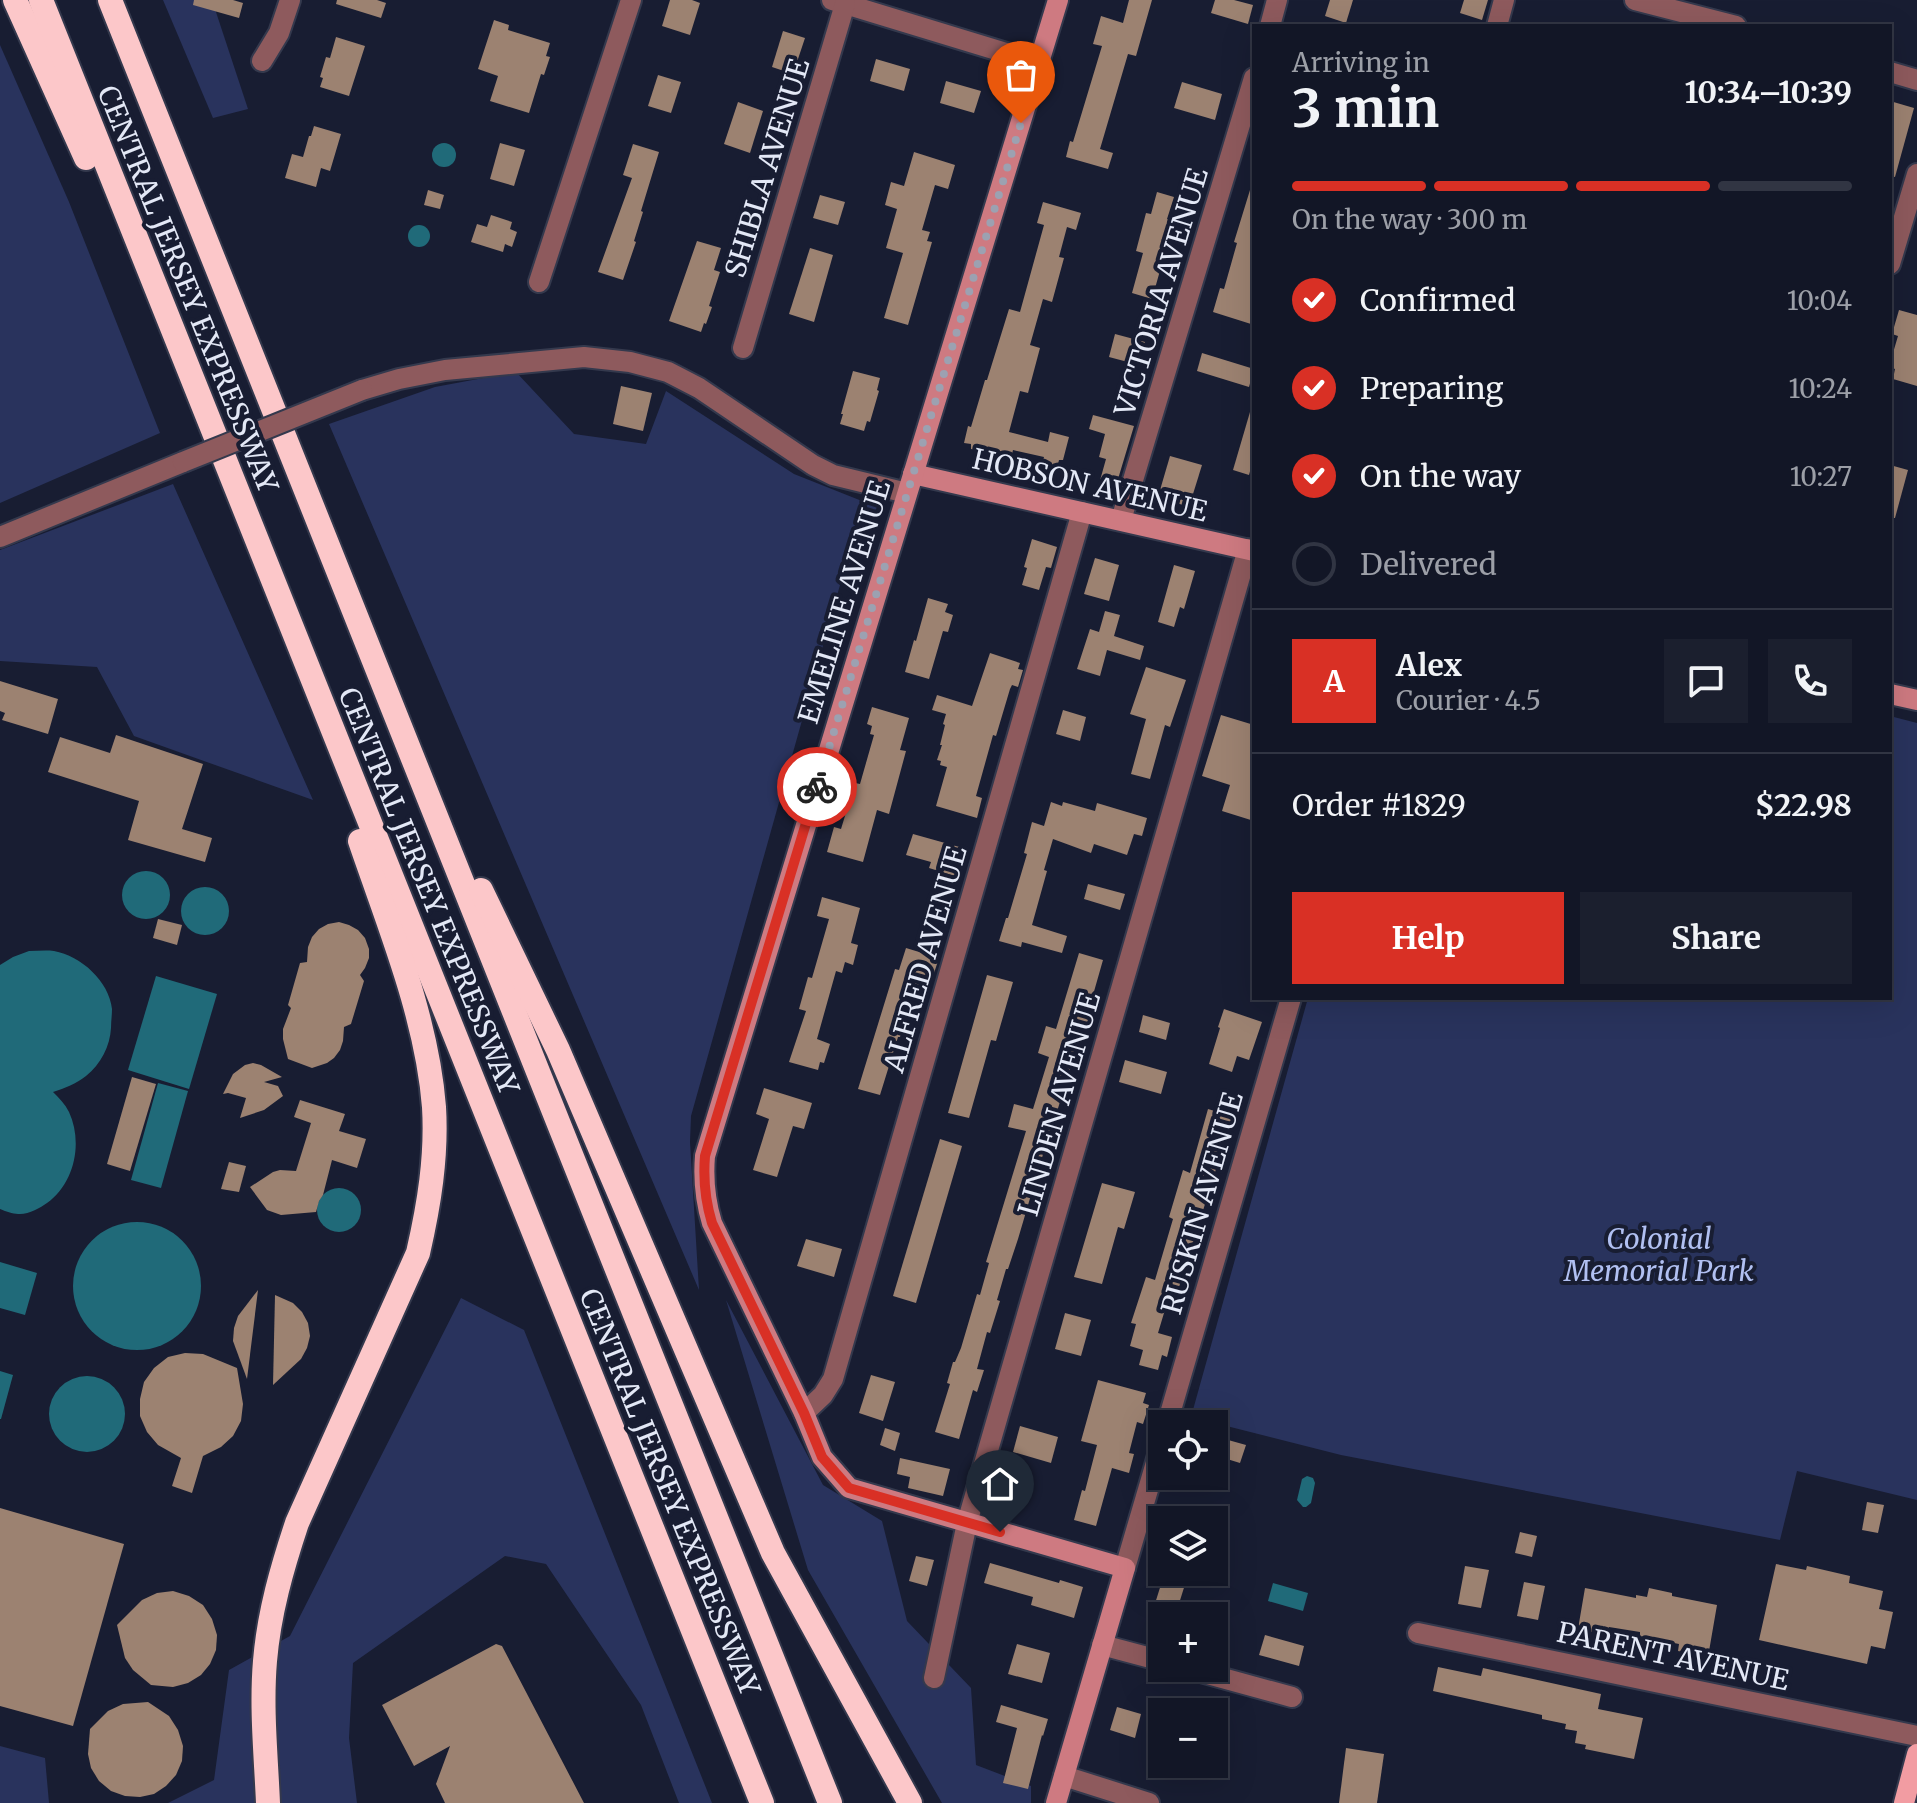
<!DOCTYPE html>
<meta charset="utf-8">
<style>
body{margin:0;font-family:Merriweather,serif;background:#1b1f2e;color:#f1f3f6;height:100vh;display:flex;flex-direction:column;font-size:30px;white-space:nowrap}
*{box-sizing:border-box;margin:0}
p{font-size:26px;color:#9c9fa7}
.icon{flex:none;width:44px;height:44px;fill:none;stroke:currentColor;stroke-width:2;stroke-linecap:round;stroke-linejoin:round}
.map{position:relative;flex:1;overflow:hidden}
.side{position:absolute;left:1252px;top:24px;width:640px;height:976px;display:flex;flex-direction:column;background:#121626;border-radius:0px;box-shadow:0 8px 32px #0002,0 0 0 2px #313543}
.side>*{flex:none}
.fabs{position:absolute;left:1148px;top:1410px;display:grid;gap:16px}
.fabs a{display:grid;place-items:center;width:80px;height:80px;border-radius:0px;background:#121626;box-shadow:0 8px 32px #0002,0 0 0 2px #313543;font-size:40px}
.pin{position:absolute;display:grid;place-items:center;width:68px;height:68px;color:#fff;margin:-82px -34px;border-radius:50% 50% 50% 0;rotate:-45deg;box-shadow:0 0 8px #0007}
.pin .icon{rotate:45deg}
.courier{position:absolute;display:grid;place-items:center;width:80px;height:80px;margin:-40px;border:6px solid #d93025;border-radius:50%;background:#fff;color:#222;box-shadow:0 2px 10px #0007}
.head em{font-style:normal;font-weight:700}
.head div{display:flex;flex-direction:column-reverse}
.head{display:flex;align-items:center;justify-content:space-between;height:136px;padding:0 40px}
h1{font-size:52px;font-weight:700;line-height:60px}
.bar{display:grid;grid-template-columns:repeat(4,1fr);gap:12px 8px;align-content:center;height:96px;padding:0 40px}
.bar i{height:10px;border-radius:6px;background:#313543}
.bar .on{background:#d93025}
.bar p{grid-column:span 4}
.line{display:flex;align-items:center;gap:20px;padding:0 40px;border-top:2px solid #313543}
.line div{flex:1}
.round{display:grid;place-items:center;flex:none;width:84px;height:84px;border-radius:0px;background:#1b1f2e}
ol{padding:0 40px;list-style:none}
li{display:flex;align-items:center;gap:24px;height:88px}
li p{margin-inline-start:auto}
li .icon{padding:8px;border-radius:50%;background:#d93025;color:#fff;stroke-width:4}
li:last-child{color:#9c9fa7}
li i{width:44px;height:44px;border:4px solid #313543;border-radius:50%}
.action{display:flex;gap:16px;margin-top:auto;padding:16px 40px}
.action a{flex:1;height:92px;border-radius:0px;background:#d93025;color:#fff;font-size:32px;font-weight:700;line-height:92px;text-align:center}
.action a+a{background:#1b1f2e;color:#f1f3f6}
.map>svg:first-child{display:block}
.green{fill:#29335d}
.water{fill:#206a79}
.building{fill:#9c8271}
.lines{fill:none;stroke-linecap:round;stroke-linejoin:round}
.street-casing{stroke:#34394d;stroke-width:24}
.secondary-casing{stroke:#34394d;stroke-width:24}
.primary-casing{stroke:#34394d;stroke-width:24}
.highway-casing{stroke:#34394d;stroke-width:28}
.street{stroke:#8e5a5d;stroke-width:20}
.secondary{stroke:#ce7a81;stroke-width:20}
.primary{stroke:#f29ca2;stroke-width:20}
.highway{stroke:#fcc7c9;stroke-width:24}
.street-bridge-casing{stroke:#34394d;stroke-width:24;stroke-linecap:butt}
.street-bridge{stroke:#8e5a5d;stroke-width:20}
.done{stroke:#9ca1b1;stroke-width:8;stroke-dasharray:0 14.4}
.route{stroke:#d93025;stroke-width:10}
.labels{text-anchor:middle;dominant-baseline:central;stroke-width:8;stroke-linejoin:round;paint-order:stroke}
.street-label{font-size:28px;fill:#e3e8f6;stroke:#181d32}
.park-label{font-size:28px;font-style:italic;fill:#b1c0f2;stroke:#181d32}
</style>
<div class="map">
<svg width="1917" height="1803" viewBox="0 0 1917 1803">
<rect width="100%" height="100%" fill="#181d32"/>
<g class="green">
<path d="M163 0H212L248 109 213 118Z"/>
<path d="M0 45 69 202 160 433 0 503Z"/>
<path d="M516 372 574 434 646 444 666 391 794 474 877 507 840 585 691 1116 690 1142 699 1290 329 424 435 387Z"/>
<path d="M173 484 313 800 134 736 97 667 0 661V550Z"/>
<path d="M1890 716 1917 723V1500L1797 1471 1780 1540 1341 1455 1191 1417 1308 998H1890Z"/>
<path d="M461 1298 524 1330 712 1803H679L641 1705 546 1564 505 1556 353 1663 349 1738 357 1803H168L214 1780 229 1670 290 1636Z"/>
<path d="M726 1300 823 1485 882 1521 907 1621 971 1688 976 1765 1031 1786V1803H942L808 1570Z"/>
<path d="M0 1746 45 1758 49 1803H0Z"/>
</g>
<g class="water">
<circle cx="444" cy="155" r="12"/>
<circle cx="419" cy="236" r="11"/>
<circle cx="146" cy="895" r="24"/>
<circle cx="205" cy="911" r="24"/>
<path d="M29 951C37 951 46 950 54 951 81 956 109 981 112 1009 112 1015 111 1022 111 1028 110 1046 101 1064 86 1076 76 1084 65 1088 53 1092 59 1098 65 1104 69 1112 83 1142 75 1183 47 1203 40 1208 28 1215 18 1214 13 1214 5 1211 0 1209V965L13 957Z"/>
<path d="M156 976 217 994 189 1089 128 1070Z"/>
<path d="M158 1083 188 1091 161 1188 131 1180Z"/>
<circle cx="339" cy="1210" r="22"/>
<circle cx="137" cy="1286" r="64"/>
<path d="M0 1262 37 1273 25 1315 0 1308Z"/>
<path d="M0 1371 13 1375 1 1419H0Z"/>
<circle cx="87" cy="1414" r="38"/>
<path d="M1307 1476 1313 1478 1315 1483 1311 1503 1306 1507H1303L1297 1500 1302 1479Z"/>
<path d="M1273 1583 1308 1593 1303 1611 1268 1601Z"/>
</g>
<g class="building">
<path d="M194 0H233L243 3 239 18 193 5Z"/>
<path d="M337 0H377L386 3 381 18 336 4Z"/>
<path d="M670 0H692L700 3 690 35 662 26Z"/>
<path d="M1129 0H1152L1136 56 1128 54 1100 149 1113 153 1108 169 1066 157 1070 141 1073 142 1102 46 1093 44 1101 16 1123 23Z"/>
<path d="M1215 0H1234L1253 5 1248 24 1211 13Z"/>
<path d="M1330 0H1353L1346 23 1325 16Z"/>
<path d="M1464 0H1488L1482 20 1460 13Z"/>
<path d="M494 20 509 25 508 30 550 43 546 56 550 57 544 75 541 74 529 113 490 101 498 76 478 69Z"/>
<path d="M783 31 805 38 793 74 772 67Z"/>
<path d="M336 37 365 46 349 96 320 87 323 78 320 77 326 57 330 58Z"/>
<path d="M876 59 910 69 904 91 870 81Z"/>
<path d="M658 75 681 82 671 113 648 106Z"/>
<path d="M946 81 981 91 974 113 940 103Z"/>
<path d="M1182 82 1222 94 1215 120 1174 108Z"/>
<path d="M1890 101 1914 108 1895 177 1890 176Z"/>
<path d="M738 102 763 111 750 153 724 144Z"/>
<path d="M314 126 341 134 330 171 321 168 316 187 285 178 292 154 303 157 309 136H311Z"/>
<path d="M500 143 525 150 514 186 490 179Z"/>
<path d="M633 144 659 152 641 211 643 212 634 241 636 242 623 280 598 272 632 178 623 175Z"/>
<path d="M914 152 955 165 948 189 935 185 922 230 930 232 927 241 932 242 908 325 884 318 903 253 886 248 897 209 885 205 891 182 904 186Z"/>
<path d="M428 190 444 195 440 209 424 205Z"/>
<path d="M1250 190 1254 191V314L1251 324 1213 312 1220 288 1224 289 1237 243 1234 242Z"/>
<path d="M1157 192 1174 197 1167 219 1174 221 1152 299 1132 293 1143 253 1136 251 1146 213 1151 214Z"/>
<path d="M820 195 845 202 838 225 813 218Z"/>
<path d="M1043 202 1081 213 1076 230 1067 227 1059 257 1064 258 1052 302 1043 299 1030 345 1040 348 1028 393 1020 391 1009 432 1048 442 1050 432 1069 437 1063 460H1059L1055 476 1040 472 1044 457 1013 450 1011 458 971 449V444L964 443 968 426 971 427 985 380H987L1009 309 1020 312 1044 225 1037 223Z"/>
<path d="M491 215 512 222 510 229 517 232 512 247 505 244 503 252 471 242 477 224 487 227Z"/>
<path d="M697 241 721 248 714 270 720 272 709 306 712 307 706 324 704 323 701 332 669 321Z"/>
<path d="M810 248 833 255 814 322 789 314Z"/>
<path d="M1899 310 1917 315V386L1893 379 1895 369 1890 367V363L1898 336 1892 334Z"/>
<path d="M1115 334 1145 342 1139 365 1109 357Z"/>
<path d="M1202 353 1254 369 1249 387 1197 371Z"/>
<path d="M853 371 880 378 877 390 879 391 870 422 867 421 864 431 840 424 843 414H841Z"/>
<path d="M621 386 652 393 643 431 613 424Z"/>
<path d="M1250 412 1254 413V457L1249 475 1233 470Z"/>
<path d="M1093 415 1134 426 1115 489 1099 484 1106 459 1099 457 1105 434 1089 429Z"/>
<path d="M1170 456 1202 465 1189 507 1158 497Z"/>
<path d="M1890 465 1908 470 1895 518H1890Z"/>
<path d="M1032 539 1057 547 1051 568 1046 567 1039 590 1022 585 1027 568 1024 567Z"/>
<path d="M1095 558 1119 565 1109 601 1084 594Z"/>
<path d="M1174 565 1195 571 1184 609 1180 607 1174 627 1158 622Z"/>
<path d="M928 598 948 604 945 612 953 615 948 632 943 631 929 679 905 672 914 640 916 641Z"/>
<path d="M1105 611 1120 615 1114 636 1144 646 1140 660 1107 650 1100 676 1077 669 1090 629 1099 632Z"/>
<path d="M990 653 1020 663 1018 669 1023 670 1018 687 1012 685 1010 689 996 736 993 735 976 796 982 798 977 818 936 806 947 767 940 765 941 761 937 760 942 745H940L945 725 943 724 946 714 932 710 937 695 972 706Z"/>
<path d="M1146 667 1186 680 1170 727 1165 725 1150 779 1131 774 1146 719 1130 714Z"/>
<path d="M0 681 58 699 48 734 2 720 5 713 0 711Z"/>
<path d="M872 707 909 718 900 750 906 751 889 814 877 810 863 862 827 852 834 827 841 829 855 783 860 784 874 735 870 734 872 726 867 724Z"/>
<path d="M1063 710 1086 717 1080 741 1056 734Z"/>
<path d="M1221 715 1254 725V821L1222 811 1230 785 1202 776Z"/>
<path d="M116 735 203 764 182 829 212 838 205 862 128 840 139 801 48 772 60 737 110 753Z"/>
<path d="M1051 802 1062 806 1063 802 1095 811 1097 803 1147 818 1142 836 1134 834 1127 855 1094 844 1091 853 1053 839 1044 870 1047 871 1032 925 1067 936 1062 953 1022 942 1021 947 999 941 1006 918H1008L1027 854 1024 853 1032 822 1044 826Z"/>
<path d="M913 834 963 848 955 876 929 868 931 862 906 855Z"/>
<path d="M1088 884 1125 894 1120 910 1084 899Z"/>
<path d="M822 897 860 908 851 943 858 945 853 965 845 962 842 973 836 971 817 1039 830 1044 824 1063 820 1062 818 1070 789 1062 806 1011 799 1009 808 977 812 978 829 919 817 916Z"/>
<path d="M158 919 182 925 177 945 153 938Z"/>
<path d="M339 922 349 925 358 930 365 938 369 949V958L365 968 360 975 364 981 351 1024 344 1027 343 1041 340 1050 334 1058 327 1063 312 1068 288 1059 283 1039V1029L291 1008 288 1005 300 963 307 962 308 947 312 937 319 929 328 924Z"/>
<path d="M906 948 939 958 929 988 920 986 918 994 912 992 900 1037H898L880 1095 858 1089 895 969 899 970Z"/>
<path d="M1079 953 1103 960 1091 1002 1095 1003 1076 1064 1072 1063 1055 1118 1054 1117 1018 1239 1008 1269H1006L997 1300 1000 1301 990 1333 987 1332 977 1369 984 1370 977 1392 973 1390 959 1439 935 1432 950 1384 947 1383 953 1362H955L961 1348 977 1294 980 1295 989 1263 986 1262 1026 1131 1008 1127 1014 1104 1033 1109 1049 1057 1038 1053 1046 1026 1056 1029Z"/>
<path d="M987 975 1013 982 996 1041 991 1040 969 1118 948 1113Z"/>
<path d="M1224 1009 1262 1022 1249 1060 1237 1056 1232 1072 1209 1064 1220 1028 1218 1027Z"/>
<path d="M1143 1015 1170 1023 1166 1040 1139 1032Z"/>
<path d="M1125 1060 1167 1072 1161 1094 1119 1082Z"/>
<path d="M253 1063 261 1065 282 1077 264 1082 278 1086 283 1096 264 1110 240 1118 246 1098 228 1093 223 1094 233 1074 245 1065Z"/>
<path d="M132 1077 156 1084 130 1171 107 1164Z"/>
<path d="M764 1088 812 1103 804 1129 793 1126 777 1177 753 1170 769 1119 756 1114Z"/>
<path d="M300 1100 345 1114 339 1131 366 1139 357 1168 332 1160 323 1195 319 1201 316 1212 281 1215 267 1210 250 1187 273 1172 280 1170 296 1171 311 1123 294 1117Z"/>
<path d="M1208 1109 1234 1117 1220 1170 1216 1169 1179 1287 1185 1289 1180 1307 1167 1303 1158 1333 1172 1337 1167 1357 1162 1355 1158 1370 1139 1365 1143 1350 1130 1346 1136 1324 1131 1323 1146 1277 1155 1280 1173 1219 1169 1217 1183 1170 1190 1173Z"/>
<path d="M940 1139 962 1146 916 1303 893 1296Z"/>
<path d="M229 1162 246 1166 239 1192 221 1189Z"/>
<path d="M1102 1183 1135 1192 1124 1229 1118 1227 1102 1284 1074 1277Z"/>
<path d="M806 1239 842 1249 834 1277 797 1266Z"/>
<path d="M258 1290 247 1379 233 1341 234 1328 238 1316Z"/>
<path d="M275 1295 293 1303 302 1312 308 1323 310 1336 307 1348 301 1359 273 1385Z"/>
<path d="M1065 1313 1091 1320 1081 1356 1055 1349Z"/>
<path d="M185 1353 203 1354 237 1368 243 1404 241 1421 233 1436 221 1447 203 1456 192 1493 172 1486 181 1458 158 1445 147 1432 140 1416V1399L144 1382 154 1368 168 1357Z"/>
<path d="M871 1375 895 1382 883 1421 859 1413Z"/>
<path d="M1098 1380 1146 1393 1143 1403 1149 1405 1143 1424 1137 1422 1129 1453 1134 1454 1129 1473 1112 1468 1096 1526 1074 1520 1082 1490 1085 1491 1097 1445 1081 1441Z"/>
<path d="M1020 1426 1058 1437 1051 1463 1013 1452Z"/>
<path d="M885 1428 900 1433 895 1451 880 1445Z"/>
<path d="M1214 1436 1246 1445 1240 1463 1214 1455Z"/>
<path d="M900 1458 950 1469 943 1496 908 1488 910 1477 897 1474Z"/>
<path d="M1867 1502 1884 1505 1878 1533 1862 1530Z"/>
<path d="M0 1508 124 1544 73 1726 0 1706Z"/>
<path d="M1520 1532 1537 1536 1532 1557 1515 1553Z"/>
<path d="M916 1556 934 1560 927 1586 909 1581Z"/>
<path d="M990 1563 1059 1583 1060 1580 1083 1587 1074 1618 1031 1605 1033 1597 984 1583Z"/>
<path d="M1776 1564 1806 1570 1807 1566 1850 1576 1849 1583 1883 1591 1879 1609 1893 1612 1885 1649 1871 1646 1867 1664 1759 1640Z"/>
<path d="M1465 1566 1489 1570 1481 1608 1458 1604Z"/>
<path d="M1165 1572H1189L1175 1616H1151Z"/>
<path d="M1524 1582 1545 1586 1538 1620 1517 1616Z"/>
<path d="M1585 1588 1636 1598V1595L1647 1597 1649 1588 1672 1593V1596L1717 1605 1708 1657 1678 1651 1679 1644 1640 1636V1632L1609 1627 1608 1635 1578 1629Z"/>
<path d="M173 1591 189 1596 203 1605 212 1619 217 1635 216 1650 210 1664 201 1675 188 1683 173 1687 151 1685 133 1670 125 1658 117 1625 142 1600 157 1593Z"/>
<path d="M1265 1635 1304 1646 1299 1666 1259 1655Z"/>
<path d="M496 1644 502 1646 584 1803H445L436 1784 450 1746 414 1766 382 1705Z"/>
<path d="M1017 1644 1050 1653 1042 1683 1008 1674Z"/>
<path d="M1438 1667 1481 1676 1483 1668 1601 1694 1598 1709 1643 1718 1634 1759 1585 1749 1586 1745 1575 1743 1577 1731 1565 1729 1566 1724 1542 1719V1715L1433 1691Z"/>
<path d="M148 1702 169 1716 178 1730 183 1746 182 1761 176 1775 166 1786 154 1794 140 1797 125 1796 111 1791 99 1781 91 1768 88 1754 90 1729 108 1711 123 1704Z"/>
<path d="M1001 1705 1048 1719 1043 1736 1042 1735 1028 1789 1003 1783 1017 1728 996 1722Z"/>
<path d="M1117 1707 1141 1714 1135 1738 1110 1730Z"/>
<path d="M1346 1748 1384 1754 1377 1803H1339Z"/>
</g>
<g class="lines">
<g class="street-casing">
<g id="street">
<path d="M832 0 1039 63"/>
<path d="M1635 0 1736 26"/>
<path d="M1270 26 1277 0"/>
<path d="M1497 26 1504 0"/>
<path d="M262 61 279 33 290 0"/>
<path d="M1890 72 1917 80"/>
<path d="M1890 264 1917 174"/>
<path d="M539 282 631 0"/>
<path d="M743 348 845 4"/>
<path d="M362 390 399 379 445 370 584 357 630 362 668 372 699 388 813 465 833 475 907 493"/>
<path d="M1121 520 1254 78"/>
<path d="M0 537 183 462"/>
<path d="M804 1413 823 1395 833 1379 1082 512"/>
<path d="M1167 1424 1291 998"/>
<path d="M1125 1568 1162 1442"/>
<path d="M1418 1633 1917 1736"/>
<path d="M1102 1645 1162 1661"/>
<path d="M1186 1668 1292 1697"/>
<path d="M934 1678 967 1523 1248 549"/>
<path d="M1064 1776 1149 1803"/>
</g>
</g>
<g class="secondary-casing">
<g id="secondary">
<path d="M913 474 1254 551"/>
<path d="M1890 694 1917 700"/>
<path d="M1056 1803 1125 1568 849 1488 822 1457 804 1413 712 1223C705 1200 703 1180 705 1156L1058 0"/>
</g>
</g>
<g class="primary-casing">
<path id="primary" d="M1904 1803 1917 1754"/>
</g>
<g class="highway-casing">
<g id="highway">
<path d="M15 0 86 158"/>
<path d="M41 0 762 1803"/>
<path d="M110 0 830 1803"/>
<path d="M481 890 558 1050 773 1553 910 1803"/>
<path d="M268 1803C266 1756 261 1708 265 1661 269 1613 282 1568 297 1523L418 1253C429 1205 437 1157 434 1107 427 1017 389 926 360 841"/>
</g>
</g>
<use href="#street" class="street"/>
<use href="#secondary" class="secondary"/>
<use href="#primary" class="primary"/>
<use href="#highway" class="highway"/>
<g class="street-bridge-casing">
<path id="street-bridge" d="M183 462 362 390"/>
</g>
<use href="#street-bridge" class="street-bridge"/>
</g>
<g class="lines">
<path class="done" d="M817 787 1021 123"/>
<path class="route" d="M817 787 705 1156C703 1180 705 1200 712 1223L804 1413 822 1457 849 1488 1000 1532"/>
</g>
<g class="labels">
<g class="street-label">
<text transform="translate(767 168) rotate(-73)">SHIBLA AVENUE</text>
<text transform="translate(188 289) rotate(68)">CENTRAL JERSEY EXPRESSWAY</text>
<text transform="translate(1161 292) rotate(-73)">VICTORIA AVENUE</text>
<text transform="translate(1090 485) rotate(13)">HOBSON AVENUE</text>
<text transform="translate(844 602) rotate(-73)">EMELINE AVENUE</text>
<text transform="translate(429 891) rotate(68)">CENTRAL JERSEY EXPRESSWAY</text>
<text transform="translate(925 959) rotate(-74)">ALFRED AVENUE</text>
<text transform="translate(1059 1104) rotate(-74)">LINDEN AVENUE</text>
<text transform="translate(1202 1203) rotate(-74)">RUSKIN AVENUE</text>
<text transform="translate(670 1492) rotate(68)">CENTRAL JERSEY EXPRESSWAY</text>
<text transform="translate(1673 1656) rotate(12)">PARENT AVENUE</text>
</g>
<g class="park-label">
<text x="1659" y="1239">Colonial<tspan x="1659" dy="32">Memorial Park</tspan></text>
</g>
</g>
</svg>
<div class="fabs">
<a><svg class="icon" aria-label="locate" viewBox="0 0 24 24"><circle cx="12" cy="12" r="6"/><path d="M12 2v4M12 18v4M2 12h4M18 12h4"/></svg></a>
<a><svg class="icon" aria-label="layers" viewBox="0 0 24 24"><path d="M12 4l9 5-9 5-9-5zM3 14l9 5 9-5"/></svg></a>
<a>+</a>
<a>−</a>
</div>
<div class="pin" style="left:1021px;top:123px;background:#ea580c"><svg class="icon" aria-label="bag" viewBox="0 0 24 24"><path d="M5 8h14l-1 12H6zM9 8a3 3 0 0 1 6 0"/></svg></div>
<div class="pin" style="left:1000px;top:1532px;background:#1f2937"><svg class="icon" aria-label="home" viewBox="0 0 24 24"><path d="M3 11l9-7 9 7M6 9v11h12V9"/></svg></div>
<div class="courier" style="left:817px;top:787px"><svg class="icon" aria-label="bike" viewBox="0 0 24 24"><circle cx="6" cy="16" r="4"/><circle cx="18" cy="16" r="4"/><path d="M6 16l4-8h5l3 8M10 8l3 8H6M13 5h3"/></svg></div>
<section class="side">
<div class="head"><div><h1>3 min</h1><p>Arriving in</p></div><em>10:34–10:39</em></div>
<div class="bar"><i class="on"></i><i class="on"></i><i class="on"></i><i></i><p>On the way · 300 m</p></div>
<ol>
<li><svg class="icon" aria-label="check" viewBox="0 0 24 24"><path d="M5 12l5 5 9-10"/></svg>Confirmed<p>10:04</p></li>
<li><svg class="icon" aria-label="check" viewBox="0 0 24 24"><path d="M5 12l5 5 9-10"/></svg>Preparing<p>10:24</p></li>
<li><svg class="icon" aria-label="check" viewBox="0 0 24 24"><path d="M5 12l5 5 9-10"/></svg>On the way<p>10:27</p></li>
<li><i></i>Delivered</li>
</ol>
<div class="line" style="height:144px"><b class="round" style="background:#d93025;color:#fff">A</b><div><b>Alex</b><p>Courier · 4.5</p></div><a class="round"><svg class="icon" aria-label="chat" viewBox="0 0 24 24"><path d="M4 5h16v11H9l-5 4z"/></svg></a><a class="round"><svg class="icon" aria-label="phone" viewBox="0 0 24 24"><path d="M5 4h4l2 5-3 2q2 4 5 5l2-3 5 2v4C11 20 4 13 5 4z"/></svg></a></div>
<div class="line" style="height:104px"><div>Order #1829</div><b>$22.98</b></div>
<div class="action"><a>Help</a><a>Share</a></div>
</section>
</div>
